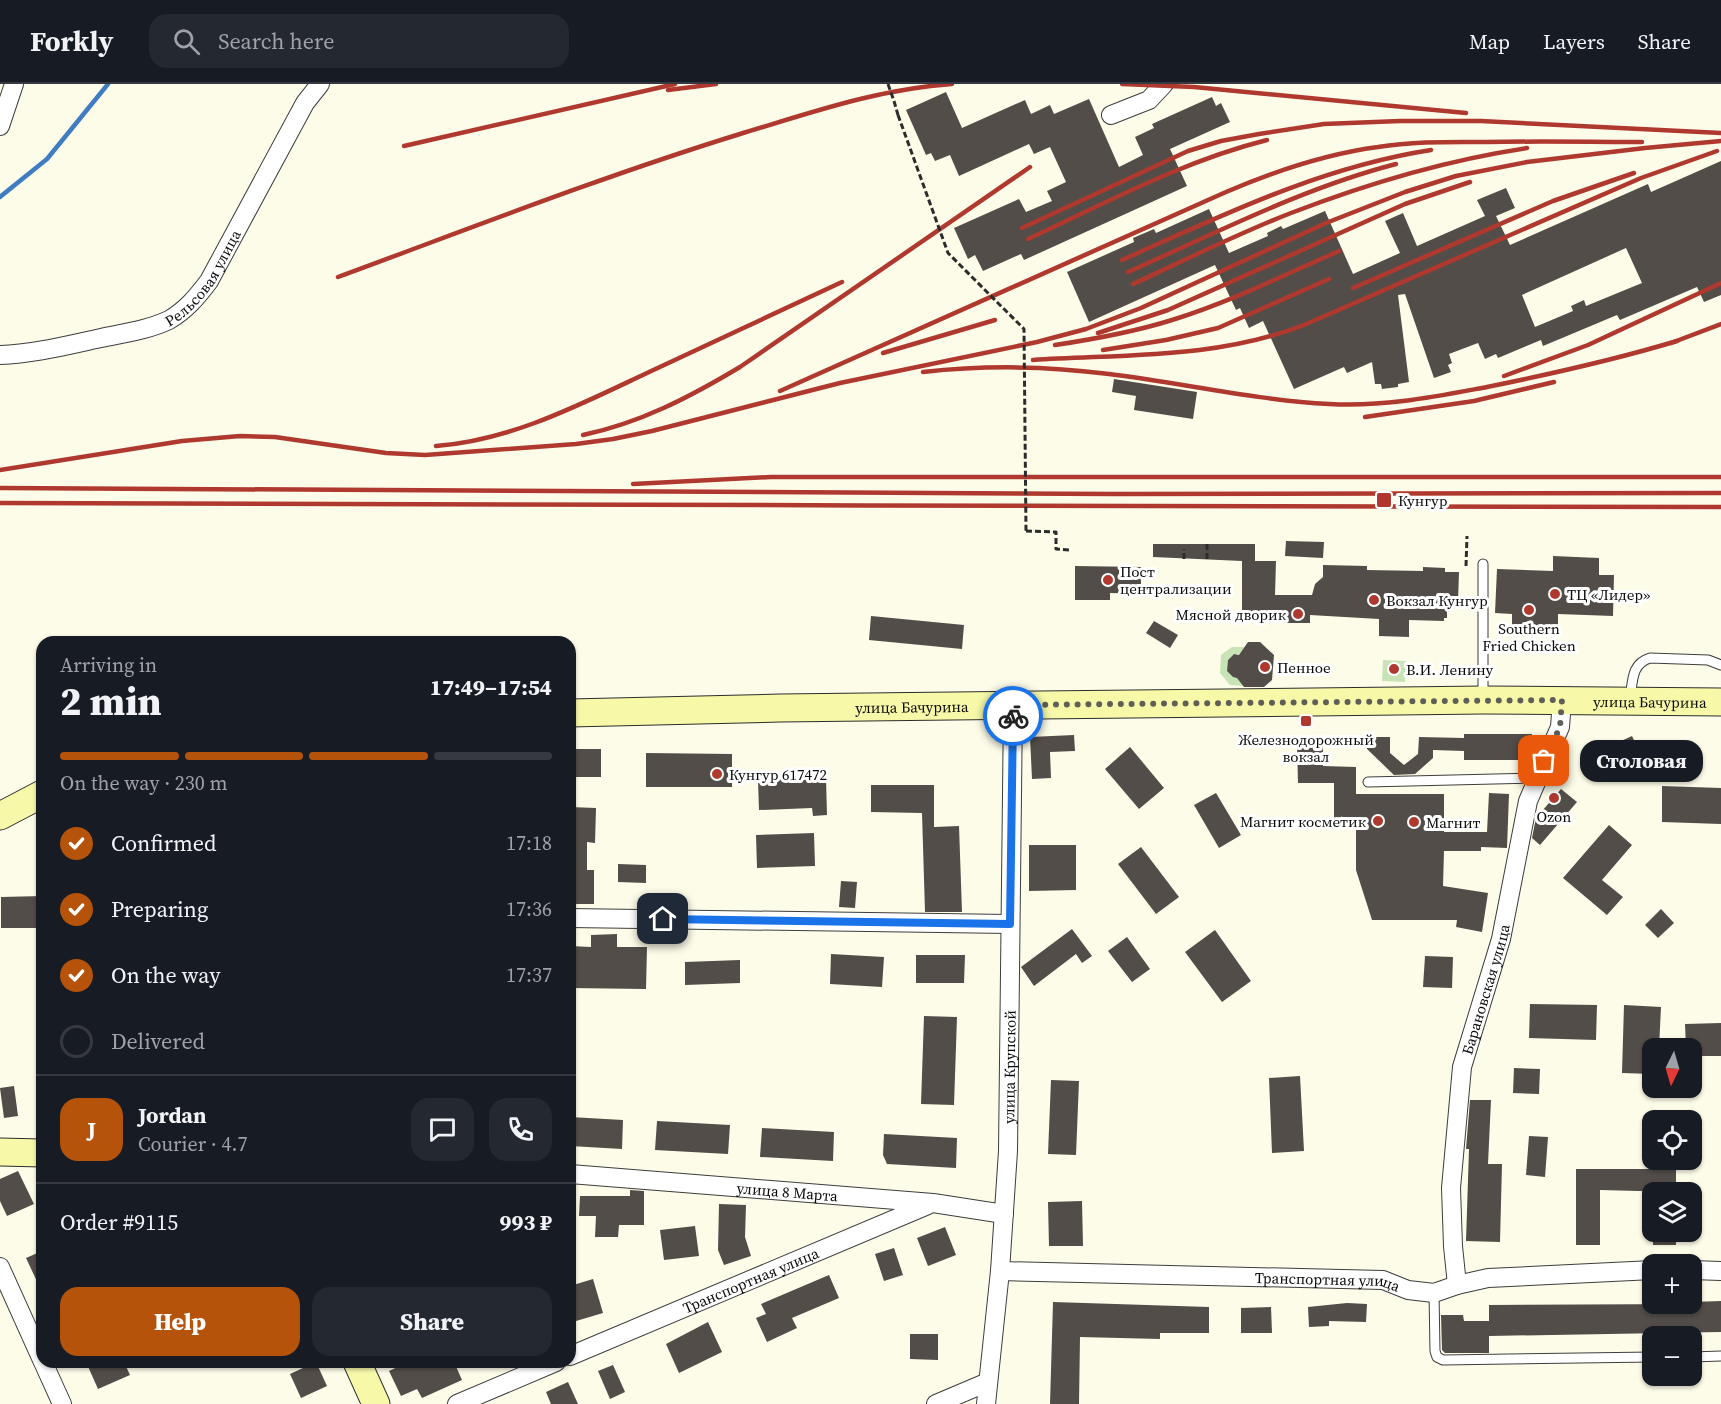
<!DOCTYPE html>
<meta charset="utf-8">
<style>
body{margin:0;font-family:"Source Serif 4",serif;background:#242831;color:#f1f3f6;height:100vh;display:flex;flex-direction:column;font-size:22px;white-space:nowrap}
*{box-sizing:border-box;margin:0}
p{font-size:20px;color:#9ea1a6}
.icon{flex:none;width:33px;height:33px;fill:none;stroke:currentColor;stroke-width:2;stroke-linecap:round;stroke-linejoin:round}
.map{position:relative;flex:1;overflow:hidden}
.details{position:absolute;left:36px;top:552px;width:540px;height:732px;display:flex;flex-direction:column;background:#171b24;border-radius:18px;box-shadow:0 2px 4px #0004}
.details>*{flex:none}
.needle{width:39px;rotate:185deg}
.controls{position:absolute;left:1642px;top:954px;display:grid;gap:12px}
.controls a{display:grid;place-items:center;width:60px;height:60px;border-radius:12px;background:#171b24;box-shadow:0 2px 4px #0004;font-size:30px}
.pin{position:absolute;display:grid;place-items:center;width:51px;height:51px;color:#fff;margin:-26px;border-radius:12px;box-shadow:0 3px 9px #0006}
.courier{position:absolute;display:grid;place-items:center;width:60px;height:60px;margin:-30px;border:4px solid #1a73e8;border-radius:50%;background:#fff;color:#222;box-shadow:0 2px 8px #0007}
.bubble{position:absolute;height:42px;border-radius:18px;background:#171b24;box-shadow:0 2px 4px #0004;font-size:20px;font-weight:800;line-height:42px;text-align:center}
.summary em{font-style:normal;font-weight:800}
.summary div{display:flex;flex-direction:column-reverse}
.summary{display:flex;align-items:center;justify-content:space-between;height:102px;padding:0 24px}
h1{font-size:39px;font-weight:800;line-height:45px}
.bar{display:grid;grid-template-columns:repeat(4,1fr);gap:9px 6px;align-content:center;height:72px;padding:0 24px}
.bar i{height:8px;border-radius:4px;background:#363941}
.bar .active{background:#b45309}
.bar p{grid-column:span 4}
.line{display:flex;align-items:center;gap:15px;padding:0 24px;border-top:2px solid #363941}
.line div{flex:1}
.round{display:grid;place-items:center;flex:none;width:63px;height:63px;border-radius:18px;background:#242831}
ol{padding:0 24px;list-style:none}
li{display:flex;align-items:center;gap:18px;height:66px}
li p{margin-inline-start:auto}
li .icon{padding:6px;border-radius:50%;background:#b45309;color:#fff;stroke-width:4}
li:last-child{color:#9ea1a6}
li i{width:33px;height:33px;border:3px solid #363941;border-radius:50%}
.primary-button{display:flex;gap:12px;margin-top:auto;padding:12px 24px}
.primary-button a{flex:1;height:69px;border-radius:18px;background:#b45309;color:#fff;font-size:24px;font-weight:800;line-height:69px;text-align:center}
.primary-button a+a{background:#242831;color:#f1f3f6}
header{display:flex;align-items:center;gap:36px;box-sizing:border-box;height:84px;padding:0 30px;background:#171b24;border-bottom:2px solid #363941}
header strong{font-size:28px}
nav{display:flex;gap:33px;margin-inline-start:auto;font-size:21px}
.search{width:420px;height:54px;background:#242831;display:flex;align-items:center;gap:15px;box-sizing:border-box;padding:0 21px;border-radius:18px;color:#9ea1a6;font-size:22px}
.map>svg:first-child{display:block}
.green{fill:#c8e4b7;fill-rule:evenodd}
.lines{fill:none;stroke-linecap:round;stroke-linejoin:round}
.stream{stroke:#3f7cc2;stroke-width:4.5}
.building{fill:#524d48;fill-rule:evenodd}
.lane-casing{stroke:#3d3d3d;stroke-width:11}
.street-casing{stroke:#3d3d3d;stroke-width:20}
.secondary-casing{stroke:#2c2c2c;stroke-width:29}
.path{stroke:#2c2c2c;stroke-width:3;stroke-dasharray:6 3;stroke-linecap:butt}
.lane{stroke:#fff;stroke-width:9}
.street{stroke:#fff;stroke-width:18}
.secondary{stroke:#f7f9a9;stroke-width:27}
.rail{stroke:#af392e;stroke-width:4.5}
.path-bridge{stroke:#2c2c2c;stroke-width:3;stroke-dasharray:6 3;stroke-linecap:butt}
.done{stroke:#5f5f58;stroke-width:6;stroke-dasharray:0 10.8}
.route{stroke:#1a73e8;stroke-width:8}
.poi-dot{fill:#af392e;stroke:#fff;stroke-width:2}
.labels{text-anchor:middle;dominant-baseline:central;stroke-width:6;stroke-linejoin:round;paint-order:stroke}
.street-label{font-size:15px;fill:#0a0a0a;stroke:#fff}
.poi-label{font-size:15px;fill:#0a0a0a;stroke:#fff;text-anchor:start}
</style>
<header>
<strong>Forkly</strong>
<div class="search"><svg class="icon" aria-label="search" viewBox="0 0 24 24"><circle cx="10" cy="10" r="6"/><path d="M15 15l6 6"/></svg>Search here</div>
<nav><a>Map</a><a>Layers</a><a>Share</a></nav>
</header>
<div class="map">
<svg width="1721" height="1320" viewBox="0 0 1721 1320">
<rect width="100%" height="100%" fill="#fdfce9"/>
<g class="green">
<path d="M1232 563H1244L1256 574 1243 602 1230 601 1220 589 1221 571ZM1234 570 1245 571V594L1233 593 1227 587 1228 576Z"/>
<path d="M1383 576 1406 577 1405 598 1382 597Z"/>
</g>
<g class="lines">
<path class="stream" d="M0 113 47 75 108 0"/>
</g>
<g class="building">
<path d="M946 8 962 44 1025 16 1031 30 1050 21 1054 30 1089 15 1119 83 1143 71 1135 53 1154 44 1152 40 1212 13 1216 22 1221 19 1230 38 1170 65 1187 102 1024 176 1021 170 983 187 975 171 968 175 954 144 1019 115 1026 128 1052 117 1047 107 1066 98 1050 63 1034 70 1029 60 959 92 950 71 935 77 931 69 926 71 906 26Z"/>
<path d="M1721 77V211L1704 218 1697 203 1620 236 1617 231 1543 262 1541 256 1498 274 1496 270 1485 275 1478 259 1449 270 1452 279 1448 281 1451 288 1434 294 1405 210 1398 211 1409 298 1398 300V303L1382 305 1381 300H1375L1372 278 1347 289 1344 283 1294 305 1263 237 1249 244 1240 224 1236 226 1215 181 1089 238 1067 188 1134 158 1133 154 1154 145 1156 149 1209 125 1229 169 1268 152 1267 149 1281 142 1283 145 1325 127 1353 190 1400 169 1385 137 1403 129 1417 162 1485 132 1477 116 1506 104 1515 124 1496 132 1510 161 1648 100 1651 108ZM1626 164 1642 199 1586 222 1584 216 1571 222 1573 227 1535 243 1522 211Z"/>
<path d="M1114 295 1197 308 1193 335 1134 326 1136 312 1112 308Z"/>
<path d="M1286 457 1324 458 1323 474 1285 472Z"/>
<path d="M1153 460H1255V477H1276L1275 511H1312L1315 500 1323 493V481L1367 482V486L1423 487V483L1445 484V488H1459L1458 518H1447V534H1444V537L1409 536V553L1379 552V535L1310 531V539H1285V533L1242 532V477L1153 473Z"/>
<path d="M1553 472 1599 474V491H1614L1613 532 1558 530V545L1512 544V530L1495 529 1497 485 1553 487Z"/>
<path d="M1075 482 1141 483V510L1110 509V516H1075Z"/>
<path d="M871 532 964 541 962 565 869 556Z"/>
<path d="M1154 537 1178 551 1170 564 1146 549Z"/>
<path d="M1248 558H1260L1274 571 1272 596 1264 603H1244L1237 594 1233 593 1227 587 1228 576 1234 570 1239 571Z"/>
<path d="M1464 650H1532V676H1464V667L1433 666V674L1415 690 1394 691 1367 665V653H1390V669L1404 681 1418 670 1419 653 1464 654Z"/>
<path d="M1074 651 1075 667 1050 668 1051 694 1032 695 1030 653Z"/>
<path d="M1632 652 1646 681 1622 692 1608 663Z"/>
<path d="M1297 661H1323V682L1356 683V710H1444V748H1487L1489 709 1509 710 1507 764 1481 763V767H1444L1443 802 1488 809 1482 848 1456 843 1457 836H1372L1356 786V741H1334V699H1298Z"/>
<path d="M1130 663 1164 704 1139 725 1105 685Z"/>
<rect x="570" y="665" width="31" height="28"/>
<path d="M646 669 732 670V703H646Z"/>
<path d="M826 694 827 731 813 732 812 724 759 726 758 696Z"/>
<path d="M871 701H934V743L959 742 962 828H925L922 729 871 728Z"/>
<path d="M1662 702 1721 704V740L1662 738Z"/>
<path d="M1561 705 1577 718 1540 761 1532 754 1536 734Z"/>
<path d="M1216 709 1241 751 1219 764 1194 721Z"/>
<path d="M570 723 596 724 595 759 587 758V786H594V820H570Z"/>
<path d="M1609 741 1632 761 1602 796 1623 813 1607 831 1563 794Z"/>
<path d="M814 749 815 782 757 784 756 751Z"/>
<path d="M1029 761H1076V806L1029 807Z"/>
<path d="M1141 763 1179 813 1156 830 1118 780Z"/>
<path d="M618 780 646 781V799L618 798Z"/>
<path d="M841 797 857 798 855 824 839 823Z"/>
<path d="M42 812V844H1V813Z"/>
<path d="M1661 825 1674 839 1658 854 1645 841Z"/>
<path d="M1072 845 1092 872 1082 879 1076 870 1034 902 1021 883Z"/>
<path d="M1215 846 1251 897 1222 918 1185 868Z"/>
<path d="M617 850V863H647L646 905 570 904V862L591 863V851Z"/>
<path d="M1127 853 1150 885 1132 898 1108 867Z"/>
<path d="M831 870 884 873 882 903 830 900Z"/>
<path d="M916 871H965L964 899H916Z"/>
<path d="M1425 872 1453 873 1452 904 1423 903Z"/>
<path d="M740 876V899L685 901V878Z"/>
<path d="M1530 920 1597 921 1596 956 1529 954Z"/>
<path d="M1624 921 1661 923 1659 964H1653V990L1622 989Z"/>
<path d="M924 932 957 933 954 1021 921 1020Z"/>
<path d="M1721 939V972H1692V964H1686L1685 940Z"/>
<path d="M1514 984 1540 985 1539 1010 1513 1009Z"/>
<path d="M1300 992 1304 1067 1272 1069 1269 994Z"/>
<path d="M1051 996 1079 997 1076 1071 1048 1070Z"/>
<path d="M14 1002 18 1032 4 1034 0 1004Z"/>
<path d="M1470 1016H1491L1488 1080H1502L1500 1158 1466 1157 1469 1065H1466Z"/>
<path d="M570 1033 623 1036 622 1065 570 1062Z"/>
<path d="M657 1037 730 1041 728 1070 655 1066Z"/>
<path d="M762 1044 834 1048 833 1077 760 1073Z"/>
<path d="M884 1050 957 1054 956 1084 887 1080 883 1071Z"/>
<path d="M1529 1052 1548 1053 1545 1093 1526 1091Z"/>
<path d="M1576 1085H1676V1108L1600 1106V1161H1576Z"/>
<path d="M18 1087 34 1120 7 1132 0 1117V1095Z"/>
<path d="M630 1106 644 1107V1141H619L618 1153H595L596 1132H579L580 1112H630Z"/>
<path d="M1082 1117 1083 1162H1049L1048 1118Z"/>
<path d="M719 1120 746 1121 745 1153 751 1172 724 1181 718 1166Z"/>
<path d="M695 1142 699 1172 664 1176 660 1146Z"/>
<path d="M945 1143 956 1171 928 1182 917 1154Z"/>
<rect x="1653" y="1148" width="23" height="13"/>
<path d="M894 1164 903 1191 884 1197 875 1170Z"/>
<path d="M42 1167V1208L26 1174Z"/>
<path d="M829 1191 839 1214 792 1234 797 1244 767 1258 756 1234 766 1230 761 1220Z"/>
<path d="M593 1195 603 1229 576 1237 570 1218V1202Z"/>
<path d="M1721 1217V1248L1489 1252V1269H1445L1442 1266 1441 1231H1463L1464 1237H1489V1221L1692 1220V1218Z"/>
<path d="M1053 1218 1209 1223V1249H1160V1255L1080 1253 1079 1320H1050Z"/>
<path d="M1347 1219 1367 1220 1366 1238 1329 1237V1242L1309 1243 1308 1223Z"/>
<path d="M1271 1223 1272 1249H1241V1224Z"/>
<path d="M708 1238 722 1268 679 1289 666 1260Z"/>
<path d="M910 1250H938V1276L910 1275Z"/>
<path d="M86 1278H124L130 1291 98 1305Z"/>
<path d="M316 1278 327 1302 301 1314 290 1290Z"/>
<path d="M408 1278H454L462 1296 422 1314 417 1305 401 1312 389 1287Z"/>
<path d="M613 1281 625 1308 610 1315 598 1287Z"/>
<path d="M568 1298 578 1320H551L546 1308Z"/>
</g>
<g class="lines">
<g class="lane-casing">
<g id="lane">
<path d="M1483 613V480"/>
<path d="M1630 614C1633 597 1631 580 1650 574L1708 576 1721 581"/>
<path d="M1368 698 1537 694"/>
<path d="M1434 1209 1435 1267 1437 1273 1443 1276 1653 1273"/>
<path d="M1692 1273 1721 1272"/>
</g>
</g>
<g class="street-casing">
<g id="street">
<path d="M1111 31 1149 16 1164 0"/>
<path d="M0 42 14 0"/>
<path id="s1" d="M0 271C34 270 68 261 101 254 124 249 148 246 169 236 186 226 197 213 209 197L305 19 320 0"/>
<path d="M570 834 1010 840"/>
<path id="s2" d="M570 1090 933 1119 1004 1130"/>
<path d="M0 1183 42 1276"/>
<path d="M1692 1186 1721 1187"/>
<path id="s3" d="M1000 1187 1383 1196 1408 1206 1434 1209 1457 1201 1488 1194 1653 1186"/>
<path id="s4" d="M1457 1201 1453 1162 1451 1104 1462 983 1501 855 1528 717 1560 643 1562 616"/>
<path id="s5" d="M570 1272 928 1121"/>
<path d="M43 1278 62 1320"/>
<path d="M457 1320 556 1278"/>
<path d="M936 1320 988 1298"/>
<path id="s6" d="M986 1320 1000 1187 1008 1067 1013 621"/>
</g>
</g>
<g class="secondary-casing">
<g id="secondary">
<path id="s7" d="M570 629 780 624 1483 616 1721 618"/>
<path d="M0 732 42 710"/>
<path d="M0 1068 42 1069"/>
<path d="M357 1278 376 1320"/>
</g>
</g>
<g class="path">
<path d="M894 17 898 31"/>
<path d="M1026 447 1056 448V465L1069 466"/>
<path d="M1184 475V465"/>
<path d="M1207 475V460"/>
<path d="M1466 482 1467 452"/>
</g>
<use href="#lane" class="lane"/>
<use href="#street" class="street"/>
<use href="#secondary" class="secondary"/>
<g class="rail">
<path d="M1122 0 1194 3 1466 29"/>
<path d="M668 6 716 0"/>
<path d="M404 62 675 0"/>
<path d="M1022 144 1188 67 1221 57 1259 50 1324 40 1400 37H1481L1721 49"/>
<path d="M1028 155C1106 119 1183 77 1267 56"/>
<path d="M1122 176C1223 131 1321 83 1431 66"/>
<path d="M1128 188C1216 149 1303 104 1396 80"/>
<path d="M338 193C471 144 604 92 740 50 810 29 878 5 952 0"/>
<path d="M1133 200C1185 176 1237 150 1291 129 1366 100 1447 76 1527 64"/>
<path d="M1353 204 1553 117 1634 89"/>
<path d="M1098 249 1168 226 1405 120 1470 98"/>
<path d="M1671 259 1721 240"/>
<path d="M1055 261C1095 255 1134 248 1172 236 1230 218 1284 191 1339 167"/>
<path d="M1103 266 1166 256 1218 244 1329 195"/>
<path d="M883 269 995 236"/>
<path d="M1033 276C1125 270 1216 275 1304 241L1641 94 1717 67"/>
<path d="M923 288C985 281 1047 282 1109 290 1182 299 1255 316 1329 320 1385 323 1433 313 1487 303 1551 290 1614 276 1677 257"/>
<path d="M1504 292 1588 261 1721 199"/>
<path d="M780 307 1226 108C1275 87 1325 70 1378 63 1414 57 1451 58 1487 58 1539 57 1590 58 1642 58"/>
<path d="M1365 333 1474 317 1554 298"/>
<path d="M583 351C640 339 690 313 740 283L1030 83"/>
<path d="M436 362C512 356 579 321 647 289 712 259 777 228 842 198"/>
<path d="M0 386 182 357 240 352 275 353 386 369 425 371 576 360 613 355 652 347 840 299 1037 258 1086 245 1141 224 1326 139 1405 108 1456 92 1527 78 1645 64 1721 57"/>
<path d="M633 400 771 393H1721"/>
<path d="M0 404 1115 410 1721 409"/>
<path d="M0 419C574 419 1147 424 1721 423"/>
</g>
<g class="path-bridge">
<path d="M888 0 894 17"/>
<path d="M898 31 948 169 1024 245 1026 447"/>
</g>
</g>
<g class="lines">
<path class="done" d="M1013 632V621L1562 616 1560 643 1544 677"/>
<path class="route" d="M663 835 1010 840 1013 632"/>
</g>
<g class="poi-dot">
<rect x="1376" y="408" width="16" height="16" rx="3"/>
<circle cx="1108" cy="496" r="6"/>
<circle cx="1555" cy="510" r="6"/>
<circle cx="1374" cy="516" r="6"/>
<circle cx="1529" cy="526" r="6"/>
<circle cx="1298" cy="530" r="6"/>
<circle cx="1265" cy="583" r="6"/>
<circle cx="1394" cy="585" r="6"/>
<rect x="1300" y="631" width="12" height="12" rx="3"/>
<circle cx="717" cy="690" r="6"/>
<circle cx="1554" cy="714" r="6"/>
<circle cx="1378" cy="737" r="6"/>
<circle cx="1414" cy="738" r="6"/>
</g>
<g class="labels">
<g class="street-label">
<text stroke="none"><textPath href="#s1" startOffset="228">Рельсовая улица</textPath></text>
<text stroke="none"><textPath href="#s7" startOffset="1080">улица Бачурина</textPath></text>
<text stroke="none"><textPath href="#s7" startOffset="342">улица Бачурина</textPath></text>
<text stroke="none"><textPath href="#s4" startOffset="300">Барановская улица</textPath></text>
<text stroke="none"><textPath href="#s6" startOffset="338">улица Крупской</textPath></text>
<text stroke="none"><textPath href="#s2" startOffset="218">улица 8 Марта</textPath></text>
<text stroke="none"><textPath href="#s5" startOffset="196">Транспортная улица</textPath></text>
<text stroke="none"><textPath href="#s3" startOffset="328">Транспортная улица</textPath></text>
</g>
<g class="poi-label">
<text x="1398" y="416">Кунгур</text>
<text x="1120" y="487">Пост<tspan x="1120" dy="17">централизации</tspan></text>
<text x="1567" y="510">ТЦ «Лидер»</text>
<text x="1386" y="516">Вокзал Кунгур</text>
<text x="1286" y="530" text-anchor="end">Мясной дворик</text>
<text x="1529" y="544" text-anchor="middle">Southern<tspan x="1529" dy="17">Fried Chicken</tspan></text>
<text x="1277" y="583">Пенное</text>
<text x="1406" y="585">В.И. Ленину</text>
<text x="1306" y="655" text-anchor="middle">Железнодорожный<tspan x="1306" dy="17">вокзал</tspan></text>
<text x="729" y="690">Кунгур 617472</text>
<text x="1554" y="732" text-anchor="middle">Ozon</text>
<text x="1366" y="737" text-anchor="end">Магнит косметик</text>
<text x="1426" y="738">Магнит</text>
</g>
</g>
</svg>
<div class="controls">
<a><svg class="needle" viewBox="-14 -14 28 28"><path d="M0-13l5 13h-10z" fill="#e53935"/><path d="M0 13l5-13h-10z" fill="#9ea1a6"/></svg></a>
<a><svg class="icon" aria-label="locate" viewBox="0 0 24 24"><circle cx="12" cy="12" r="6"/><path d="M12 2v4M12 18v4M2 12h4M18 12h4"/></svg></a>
<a><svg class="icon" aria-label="layers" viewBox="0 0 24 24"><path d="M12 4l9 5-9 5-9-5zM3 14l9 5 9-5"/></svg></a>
<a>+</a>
<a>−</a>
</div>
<div class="pin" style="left:1544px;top:677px;background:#ea580c"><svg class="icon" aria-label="bag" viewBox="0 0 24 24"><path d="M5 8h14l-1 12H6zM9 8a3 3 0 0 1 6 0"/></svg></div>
<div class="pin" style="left:663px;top:835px;background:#1f2937"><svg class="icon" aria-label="home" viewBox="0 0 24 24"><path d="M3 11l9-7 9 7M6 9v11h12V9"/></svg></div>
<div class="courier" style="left:1013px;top:632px"><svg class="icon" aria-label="bike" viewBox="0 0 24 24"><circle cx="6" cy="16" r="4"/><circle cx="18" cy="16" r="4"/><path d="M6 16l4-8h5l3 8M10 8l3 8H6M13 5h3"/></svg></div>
<div class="bubble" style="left:1580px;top:656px;width:123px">Столовая</div>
<section class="details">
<div class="summary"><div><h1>2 min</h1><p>Arriving in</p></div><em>17:49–17:54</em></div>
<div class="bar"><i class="active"></i><i class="active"></i><i class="active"></i><i></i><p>On the way · 230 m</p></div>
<ol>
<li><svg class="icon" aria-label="check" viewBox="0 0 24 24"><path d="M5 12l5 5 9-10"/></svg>Confirmed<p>17:18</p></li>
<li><svg class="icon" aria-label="check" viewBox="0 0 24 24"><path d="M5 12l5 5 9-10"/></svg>Preparing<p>17:36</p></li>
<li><svg class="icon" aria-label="check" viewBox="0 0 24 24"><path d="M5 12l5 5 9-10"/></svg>On the way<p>17:37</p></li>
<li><i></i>Delivered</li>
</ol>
<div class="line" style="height:108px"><b class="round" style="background:#b45309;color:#fff">J</b><div><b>Jordan</b><p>Courier · 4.7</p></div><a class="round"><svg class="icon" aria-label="chat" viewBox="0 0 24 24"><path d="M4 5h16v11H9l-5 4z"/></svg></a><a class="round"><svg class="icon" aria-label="phone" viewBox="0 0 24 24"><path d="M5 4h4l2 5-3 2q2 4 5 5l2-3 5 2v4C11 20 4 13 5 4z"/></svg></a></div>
<div class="line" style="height:78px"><div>Order #9115</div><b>993 ₽</b></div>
<div class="primary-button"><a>Help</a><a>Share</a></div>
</section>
</div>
